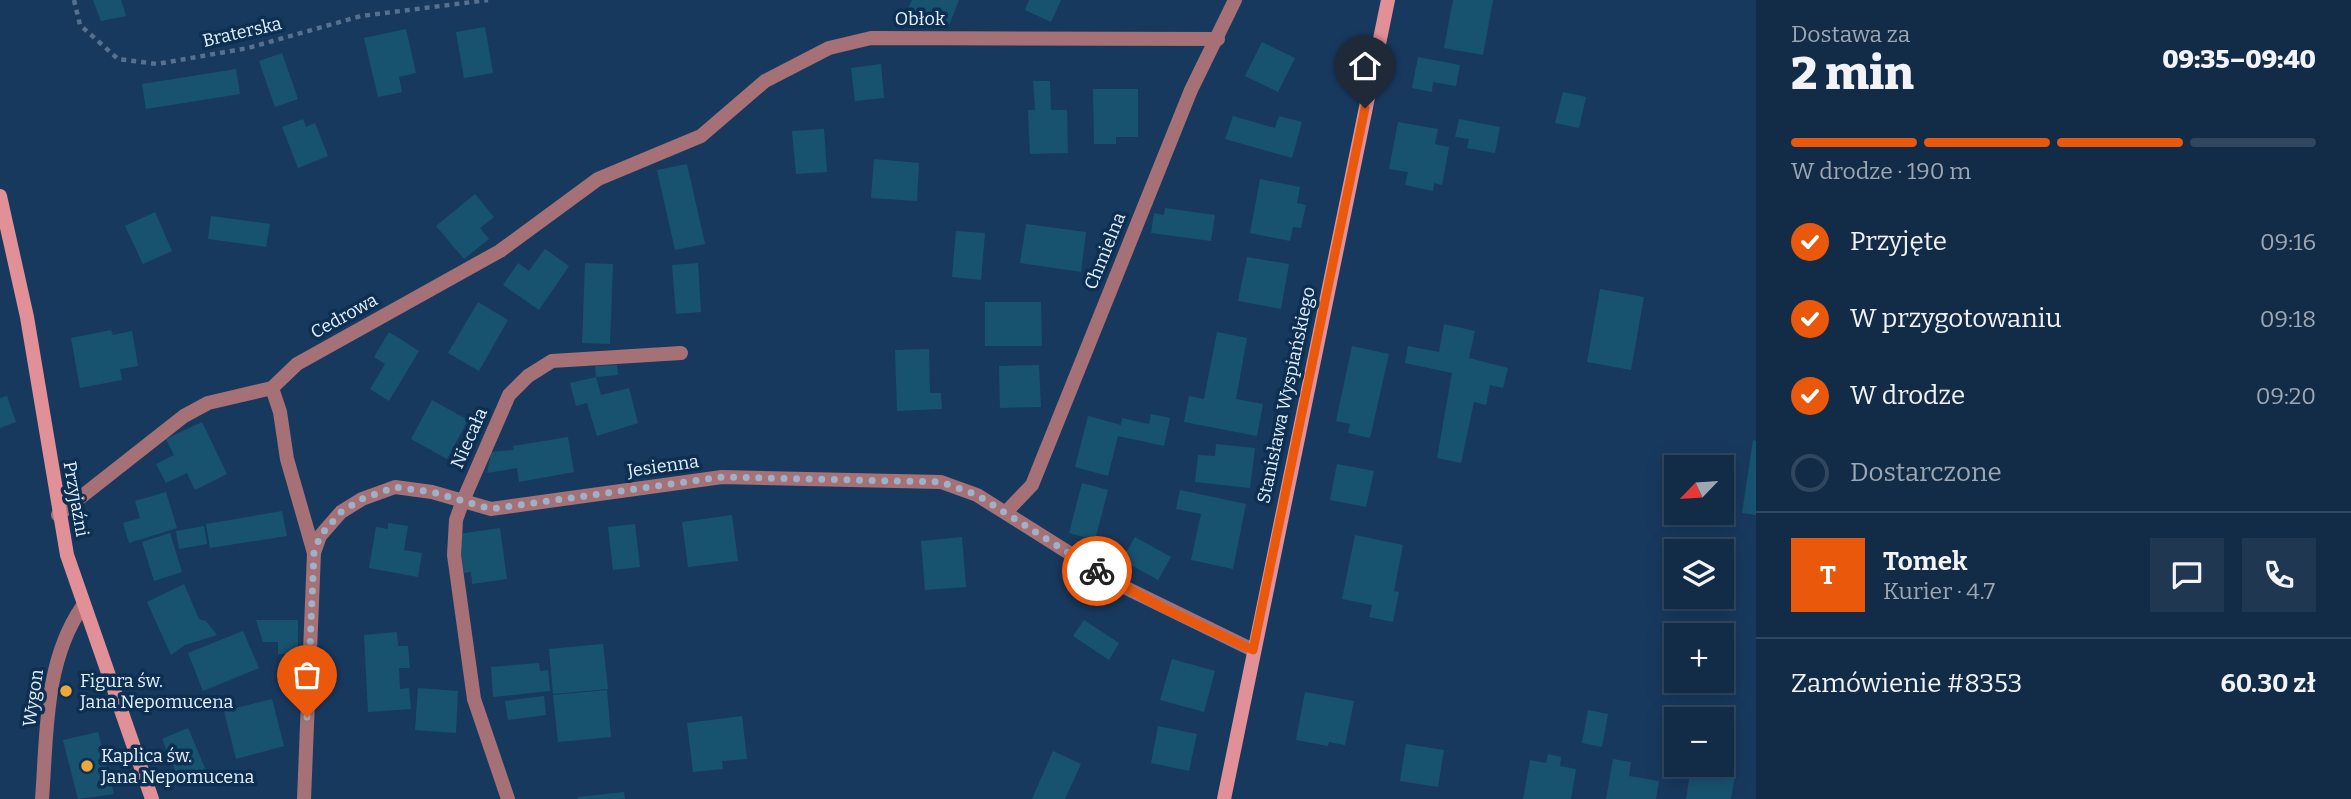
<!DOCTYPE html>
<html lang="pl">
<meta charset="utf-8">
<style>
body{margin:0;font-family:Bitter,serif;background:#1f3751;color:#f1f3f6;height:100vh;display:flex;flex-direction:column;font-size:26px;white-space:nowrap}
*{box-sizing:border-box;margin:0}
p{font-size:23px;color:#9ca7b3}
.icon{flex:none;width:38px;height:38px;fill:none;stroke:currentColor;stroke-width:2;stroke-linecap:round;stroke-linejoin:round}
.map{position:relative;flex:1;overflow:hidden}
.panel{display:flex;flex-direction:column;background:#122b46;width:595px}
.panel>*{flex:none}
.needle{width:46px;rotate:245deg}
.buttons{position:absolute;left:1664px;top:455px;display:grid;gap:14px}
.buttons a{display:grid;place-items:center;width:70px;height:70px;border-radius:0px;background:#122b46;box-shadow:0 4px 18px #0003,0 0 0 2px #31475f;font-size:35px}
.pin{position:absolute;display:grid;place-items:center;width:60px;height:60px;color:#fff;margin:-72px -30px;border-radius:50% 50% 50% 0;rotate:-45deg;box-shadow:0 0 7px #0007}
.pin .icon{rotate:45deg}
.courier{position:absolute;display:grid;place-items:center;width:70px;height:70px;margin:-35px;border:5px solid #ea580c;border-radius:50%;background:#fff;color:#222;box-shadow:0 2px 9px #0007}
.head em{font-style:normal;font-weight:800}
.head div{display:flex;flex-direction:column-reverse}
.head{display:flex;align-items:center;justify-content:space-between;height:119px;padding:0 35px}
h1{font-size:46px;font-weight:800;line-height:52px}
.bar{display:grid;grid-template-columns:repeat(4,1fr);gap:10px 7px;align-content:center;height:84px;padding:0 35px}
.bar i{height:9px;border-radius:5px;background:#31475f}
.bar .selected{background:#ea580c}
.bar p{grid-column:span 4}
.line{display:flex;align-items:center;gap:18px;padding:0 35px;border-top:2px solid #31475f}
.line div{flex:1}
.round{display:grid;place-items:center;flex:none;width:74px;height:74px;border-radius:0px;background:#1f3751}
ol{padding:0 35px;list-style:none}
li{display:flex;align-items:center;gap:21px;height:77px}
li p{margin-inline-start:auto}
li .icon{padding:7px;border-radius:50%;background:#ea580c;color:#fff;stroke-width:4}
li:last-child{color:#9ca7b3}
li i{width:38px;height:38px;border:4px solid #31475f;border-radius:50%}
main{display:flex;flex:1;min-height:0}
.map>svg:first-child{display:block}
.building{fill:#17536f}
.lines{fill:none;stroke-linecap:round;stroke-linejoin:round}
.path{stroke:#56708e;stroke-width:4.5;stroke-dasharray:5 5;stroke-linecap:butt}
.street{stroke:#a57176;stroke-width:14}
.secondary{stroke:#e29098;stroke-width:14}
.done{stroke:#9db1c7;stroke-width:7;stroke-dasharray:0 12.6}
.route{stroke:#ea580c;stroke-width:9}
.poi-dot{fill:#eea73d;stroke:#0d2f52;stroke-width:2.5}
.labels{text-anchor:middle;dominant-baseline:central;stroke-width:7;stroke-linejoin:round;paint-order:stroke}
.street-label{font-size:18px;fill:#e5f1ff;stroke:#0d2f52}
.poi-label{font-size:18px;fill:#e5f1ff;stroke:#0d2f52;text-anchor:start}
</style>
<main>
<div class="map">
<svg width="1756" height="799" viewBox="0 0 1756 799">
<rect width="100%" height="100%" fill="#18395e"/>
<g class="building">
<path d="M93 0H121L126 16 101 21Z"/>
<path d="M912 0H959L949 25 908 8Z"/>
<path d="M1029 0H1061L1051 22 1025 10Z"/>
<path d="M1453 0H1493L1483 55 1444 48Z"/>
<path d="M485 27 493 73 464 78 456 32Z"/>
<path d="M406 29 416 73 399 77 402 92 378 97 364 38Z"/>
<path d="M1262 42 1295 58 1278 92 1245 76Z"/>
<path d="M282 53 298 99 275 107 259 61Z"/>
<path d="M1418 57 1460 65 1456 86 1433 82 1432 92 1412 88Z"/>
<path d="M881 64 884 98 855 101 851 68Z"/>
<path d="M236 69 240 94 146 109 142 84Z"/>
<path d="M1033 81H1050L1051 110H1067L1068 153 1030 154 1028 110H1035Z"/>
<path d="M1093 89H1138V137H1116V144H1094Z"/>
<path d="M1563 92 1586 97 1579 128 1555 123Z"/>
<path d="M1233 116 1275 128 1279 116 1302 122 1292 158 1225 139Z"/>
<path d="M303 119 306 127 315 123 328 156 298 168 282 127Z"/>
<path d="M1459 119 1500 127 1495 153 1467 148 1469 139 1455 137Z"/>
<path d="M1398 122 1438 129 1435 144 1449 147 1442 185 1434 183 1433 191 1405 185 1408 172 1389 169Z"/>
<path d="M824 129 827 172 796 174 792 131Z"/>
<path d="M874 159 919 163 917 201 871 198Z"/>
<path d="M687 164 705 244 675 250 657 170Z"/>
<path d="M1260 179 1300 187 1297 203 1306 205 1301 228 1293 227 1290 241 1250 233Z"/>
<path d="M475 194 494 217 480 228 489 239 464 259 436 226Z"/>
<path d="M1165 208 1215 215 1211 241 1151 233 1154 213 1164 215Z"/>
<path d="M155 212 172 251 143 264 125 226Z"/>
<path d="M211 216 270 224 266 247 208 239Z"/>
<path d="M1026 224 1086 232 1081 272 1020 263Z"/>
<path d="M956 231 985 233 981 280 952 277Z"/>
<path d="M545 249 569 266 539 310 503 285 518 263 529 271Z"/>
<path d="M1247 257 1289 264 1281 309 1238 301Z"/>
<path d="M585 263 613 264 610 344 582 343Z"/>
<path d="M698 263 701 312 676 314 672 265Z"/>
<path d="M1600 289 1644 297 1631 370 1587 362Z"/>
<path d="M478 302 508 320 479 371 448 353Z"/>
<path d="M985 302H1041L1042 346H985Z"/>
<path d="M1444 324 1475 331 1469 358 1508 368 1503 388 1490 385 1486 405 1474 402 1461 463 1437 458 1452 373 1405 363 1408 346 1439 352Z"/>
<path d="M111 330 113 335 132 331 138 366 120 369 122 380 80 388 71 338Z"/>
<path d="M389 332 419 351 389 401 370 389 385 364 374 357Z"/>
<path d="M1217 332 1247 338 1236 399 1263 404 1257 436 1184 422 1189 396 1204 399Z"/>
<path d="M1352 346 1389 354 1370 438 1348 433 1350 424 1336 421Z"/>
<path d="M929 349 930 393H941L942 409 897 411 895 350Z"/>
<path d="M617 365 618 375 596 377 601 395 629 388 638 423 597 436 587 403 576 406 570 383 596 377 595 366Z"/>
<path d="M1039 365 1041 407 1000 408 999 366Z"/>
<path d="M7 396 16 422 0 428V398Z"/>
<path d="M432 400 468 420 447 459 411 439Z"/>
<path d="M1151 414 1170 418 1164 446 1118 436 1108 476 1075 467 1088 416 1121 425 1122 418 1149 424Z"/>
<path d="M202 422 227 474 195 490 187 473 166 483 156 464 174 455 166 439Z"/>
<path d="M568 437 574 472 519 482 517 468 487 473 491 452 514 450 513 446Z"/>
<path d="M1753 440 1756 441V515L1742 513Z"/>
<path d="M1216 444 1255 448 1250 488 1195 482 1198 455 1215 456Z"/>
<path d="M1337 464 1374 471 1366 507 1330 500Z"/>
<path d="M1082 483 1108 490 1095 540 1069 533Z"/>
<path d="M1180 490 1246 504 1233 569 1191 560 1201 514 1176 509Z"/>
<path d="M166 492 177 528 129 543 123 523 140 518 135 501Z"/>
<path d="M282 511 287 536 210 548 206 524Z"/>
<path d="M732 515 738 561 688 567 682 522Z"/>
<path d="M388 523 408 526 404 550 422 553 418 577 369 568 376 527 388 529Z"/>
<path d="M635 524 640 567 613 570 608 527Z"/>
<path d="M204 526 207 544 179 549 176 531Z"/>
<path d="M500 528 507 579 472 584 471 572 464 573 458 534Z"/>
<path d="M170 533 182 572 154 581 142 542Z"/>
<path d="M1355 535 1403 545 1394 591 1399 592 1393 622 1369 617 1372 605 1342 599Z"/>
<path d="M962 537 966 587 925 590 921 541Z"/>
<path d="M1135 537 1171 557 1158 580 1122 560Z"/>
<path d="M184 584 199 619 206 621 217 635 185 645 171 655 147 602Z"/>
<path d="M256 620H298V654H278V642H263Z"/>
<path d="M1084 620 1119 643 1109 660 1073 636Z"/>
<path d="M243 631 259 668 203 691 188 653Z"/>
<path d="M397 632 398 646H408L410 668H399L400 689 409 688 411 709 368 712 364 635Z"/>
<path d="M603 644 608 689 553 694 549 649Z"/>
<path d="M1172 659 1215 671 1204 712 1160 700Z"/>
<path d="M539 663 540 671 548 670 550 691 493 697 491 667Z"/>
<path d="M418 688 458 691 456 733 415 730Z"/>
<path d="M607 690 611 737 558 742 553 695Z"/>
<path d="M1305 692 1354 701 1345 745 1329 742 1328 746 1296 740Z"/>
<path d="M544 696 546 715 508 720 505 701Z"/>
<path d="M272 699 284 746 236 759 224 711Z"/>
<path d="M1588 710 1608 714 1602 747 1582 743Z"/>
<path d="M742 716 747 759 722 761 723 769 693 772 687 723Z"/>
<path d="M1158 726 1197 734 1189 771 1151 763Z"/>
<path d="M188 728 207 773 181 784 162 739Z"/>
<path d="M98 732 114 794 78 799 63 740Z"/>
<path d="M1406 744 1444 750 1438 787 1400 781Z"/>
<path d="M1053 751 1081 764 1065 799H1032Z"/>
<path d="M1548 754 1561 757 1560 766 1576 769 1571 799H1523L1530 760 1546 763Z"/>
<path d="M1613 759 1631 762 1629 776 1659 781 1656 799H1606Z"/>
<path d="M1691 767 1735 775 1731 799H1686Z"/>
<path d="M624 792 625 799H578V797Z"/>
</g>
<g class="lines">
<path class="path" d="M74 0 80 25 118 59 157 64 248 48 361 16 488 0"/>
<g class="street">
<path d="M272 388 280 412 287 459 314 553"/>
<path d="M1006 512 1032 485 1191 90 1235 0"/>
<path d="M58 515 184 416 208 403 272 388 297 364 500 251 598 179 701 136 765 81 829 48 871 38 1218 39"/>
<path d="M42 799C47 735 44 662 82 607"/>
<path d="M304 799 314 553 320 536 341 512 362 499 395 487 432 492 491 509 722 477 941 482 977 495 1120 585 1253 650"/>
<path d="M508 799 474 699 454 555 456 520 462 503 509 395 528 376 552 361 681 353"/>
</g>
<g class="secondary">
<path d="M0 196 27 317 67 555 152 799"/>
<path d="M1224 799 1388 0"/>
</g>
</g>
<g class="lines">
<path class="done" d="M307 717 314 553 320 536 341 512 362 499 395 487 432 492 491 509 722 477 941 482 977 495 1097 571"/>
<path class="route" d="M1097 571 1163 608 1253 650 1365 108"/>
</g>
<g class="poi-dot">
<circle cx="66" cy="691" r="7"/>
<circle cx="87" cy="766" r="7"/>
</g>
<g class="labels">
<g class="street-label">
<text x="920" y="19">Obłok</text>
<text transform="translate(242 32) rotate(-13)">Braterska</text>
<text transform="translate(1105 251) rotate(-68)">Chmielna</text>
<text transform="translate(344 316) rotate(-29)">Cedrowa</text>
<text transform="translate(1286 395) rotate(-78)">Stanisława Wyspiańskiego</text>
<text transform="translate(469 438) rotate(-66)">Niecała</text>
<text transform="translate(663 466) rotate(-8)">Jesienna</text>
<text transform="translate(76 499) rotate(80)">Przyjaźni</text>
<text transform="translate(33 698) rotate(-82)">Wygon</text>
</g>
<g class="poi-label">
<text x="80" y="681">Figura św.<tspan x="80" dy="21">Jana Nepomucena</tspan></text>
<text x="101" y="756">Kaplica św.<tspan x="101" dy="21">Jana Nepomucena</tspan></text>
</g>
</g>
</svg>
<div class="buttons">
<a><svg class="needle" viewBox="-14 -14 28 28"><path d="M0-13l5 13h-10z" fill="#e53935"/><path d="M0 13l5-13h-10z" fill="#9ca7b3"/></svg></a>
<a><svg class="icon" aria-label="layers" viewBox="0 0 24 24"><path d="M12 4l9 5-9 5-9-5zM3 14l9 5 9-5"/></svg></a>
<a>+</a>
<a>−</a>
</div>
<div class="pin" style="left:307px;top:717px;background:#ea580c"><svg class="icon" aria-label="bag" viewBox="0 0 24 24"><path d="M5 8h14l-1 12H6zM9 8a3 3 0 0 1 6 0"/></svg></div>
<div class="pin" style="left:1365px;top:108px;background:#1f2937"><svg class="icon" aria-label="home" viewBox="0 0 24 24"><path d="M3 11l9-7 9 7M6 9v11h12V9"/></svg></div>
<div class="courier" style="left:1097px;top:571px"><svg class="icon" aria-label="bike" viewBox="0 0 24 24"><circle cx="6" cy="16" r="4"/><circle cx="18" cy="16" r="4"/><path d="M6 16l4-8h5l3 8M10 8l3 8H6M13 5h3"/></svg></div>
</div>
<section class="panel">
<div class="head"><div><h1>2 min</h1><p>Dostawa za</p></div><em>09:35–09:40</em></div>
<div class="bar"><i class="selected"></i><i class="selected"></i><i class="selected"></i><i></i><p>W drodze · 190 m</p></div>
<ol>
<li><svg class="icon" aria-label="check" viewBox="0 0 24 24"><path d="M5 12l5 5 9-10"/></svg>Przyjęte<p>09:16</p></li>
<li><svg class="icon" aria-label="check" viewBox="0 0 24 24"><path d="M5 12l5 5 9-10"/></svg>W przygotowaniu<p>09:18</p></li>
<li><svg class="icon" aria-label="check" viewBox="0 0 24 24"><path d="M5 12l5 5 9-10"/></svg>W drodze<p>09:20</p></li>
<li><i></i>Dostarczone</li>
</ol>
<div class="line" style="height:126px"><b class="round" style="background:#ea580c;color:#fff">T</b><div><b>Tomek</b><p>Kurier · 4.7</p></div><a class="round"><svg class="icon" aria-label="chat" viewBox="0 0 24 24"><path d="M4 5h16v11H9l-5 4z"/></svg></a><a class="round"><svg class="icon" aria-label="phone" viewBox="0 0 24 24"><path d="M5 4h4l2 5-3 2q2 4 5 5l2-3 5 2v4C11 20 4 13 5 4z"/></svg></a></div>
<div class="line" style="height:91px"><div>Zamówienie #8353</div><b>60.30 zł</b></div>
</section>
</main>
